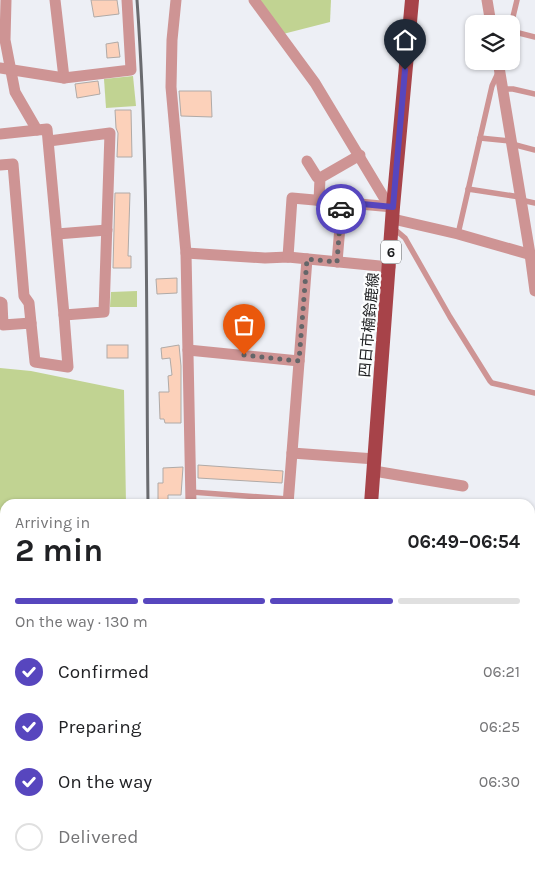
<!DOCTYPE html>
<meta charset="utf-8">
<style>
body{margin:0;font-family:Karla,"Noto Sans JP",sans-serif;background:#f2f2f2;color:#202124;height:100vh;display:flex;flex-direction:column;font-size:19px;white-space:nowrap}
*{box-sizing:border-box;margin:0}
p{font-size:16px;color:#757577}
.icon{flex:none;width:28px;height:28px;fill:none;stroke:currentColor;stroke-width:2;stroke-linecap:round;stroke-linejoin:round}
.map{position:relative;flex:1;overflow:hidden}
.panel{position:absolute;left:0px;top:499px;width:535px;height:376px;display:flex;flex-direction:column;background:#fff;border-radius:15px 15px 0 0;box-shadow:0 1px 4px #0004}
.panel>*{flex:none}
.buttons{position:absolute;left:465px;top:15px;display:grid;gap:10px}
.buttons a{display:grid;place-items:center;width:55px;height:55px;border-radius:10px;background:#fff;box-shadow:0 1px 4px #0004;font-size:25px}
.pin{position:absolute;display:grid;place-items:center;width:42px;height:42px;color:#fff;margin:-51px -21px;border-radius:50% 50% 50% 0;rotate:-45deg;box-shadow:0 0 5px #0007}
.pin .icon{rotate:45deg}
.courier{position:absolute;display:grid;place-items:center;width:50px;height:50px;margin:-25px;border:4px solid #5746be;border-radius:50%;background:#fff;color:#222;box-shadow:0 1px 6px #0007}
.overview em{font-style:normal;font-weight:700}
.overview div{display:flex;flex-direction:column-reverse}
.overview{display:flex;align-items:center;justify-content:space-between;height:85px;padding:0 15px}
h1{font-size:32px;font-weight:700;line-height:38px}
.bar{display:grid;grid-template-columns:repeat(4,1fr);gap:8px 5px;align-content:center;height:60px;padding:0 15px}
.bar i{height:6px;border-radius:4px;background:#e0e0e0}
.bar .current{background:#5746be}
.bar p{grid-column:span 4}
ol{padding:0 15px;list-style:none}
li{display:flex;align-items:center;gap:15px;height:55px}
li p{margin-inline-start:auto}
li .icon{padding:5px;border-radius:50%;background:#5746be;color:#fff;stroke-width:4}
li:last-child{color:#757577}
li i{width:28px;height:28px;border:2px solid #e0e0e0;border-radius:50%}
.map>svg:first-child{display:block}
.green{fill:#c1d392}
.building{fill:#fcd1ba;stroke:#b0aaa7}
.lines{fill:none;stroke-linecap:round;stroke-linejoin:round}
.service{stroke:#ce9494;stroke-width:5.5}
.minor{stroke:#ce9494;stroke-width:11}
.primary{stroke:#a74349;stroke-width:14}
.rail{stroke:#6a6b6f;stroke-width:3}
.done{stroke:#646669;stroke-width:5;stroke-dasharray:0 9}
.route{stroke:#5746be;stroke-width:6}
.labels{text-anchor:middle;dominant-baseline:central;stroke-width:4.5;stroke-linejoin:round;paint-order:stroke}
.shield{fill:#fcfdfe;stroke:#5e6061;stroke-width:1}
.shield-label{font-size:14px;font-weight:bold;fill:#1b1c1e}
.street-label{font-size:15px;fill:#1b1c1e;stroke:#fcfdfe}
</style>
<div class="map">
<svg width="535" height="874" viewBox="0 0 535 874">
<rect width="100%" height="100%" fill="#edeff5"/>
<g class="green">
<path d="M260 0H331L330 22 283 34Z"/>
<path d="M133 76 136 106 106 108 104 79Z"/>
<path d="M137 291V307H110L111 292Z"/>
<path d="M0 368 31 371 124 390 126 504H5V870H134V874H0Z"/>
</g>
<g class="building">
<path d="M91 0H117L119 14 94 17Z"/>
<path d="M118 42 120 57 107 58 106 44Z"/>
<path d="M98 81 100 94 77 98 75 84Z"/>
<path d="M179 91H211L212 117 181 116Z"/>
<path d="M115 110H131L132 157H117L118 133 116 128Z"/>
<path d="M115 193H130L128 256H131V268H113Z"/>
<path d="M177 278V293L157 294 156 279Z"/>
<rect x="107" y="345" width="21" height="13"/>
<path d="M179 345 181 366V423H165L164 419H160L159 392H169L168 376 172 375 170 358 162 359 161 348Z"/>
<path d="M198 465 283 471 282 483 198 478Z"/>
<path d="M183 467 181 495H168V504H158V483H163V468Z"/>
</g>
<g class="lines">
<g class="service">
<path d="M511 25 517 0"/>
<path d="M511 31 535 37"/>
<path d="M503 89H513L535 94"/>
<path d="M480 138 511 141"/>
<path d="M512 144 535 150"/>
<path d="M468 189 520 197"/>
<path d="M521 200 535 203"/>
<path d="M392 227 405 238 450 317 490 381 492 383 535 393"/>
<path d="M458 234 492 86 498 73"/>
<path d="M191 492 288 499"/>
<path d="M530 819 535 820"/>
</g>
<g class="minor">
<path d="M6 0 5 40 15 92 37 130"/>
<path d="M55 0 64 78"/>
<path d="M176 0 172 40 171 87 186 253 191 504"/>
<path d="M254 0 315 83 389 206"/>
<path d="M487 0 491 24"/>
<path d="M498 61 530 254 535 291"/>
<path d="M0 68 64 78 131 70 127 0"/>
<path d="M0 134 47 129 64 315 104 312 110 133 49 141"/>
<path d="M307 161 317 177 320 178"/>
<path d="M0 165 13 164 24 296 29 303 31 323"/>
<path d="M319 201 320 178 360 155"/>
<path d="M393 219 458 234 535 256"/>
<path d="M57 234 107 230"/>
<path d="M186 253 265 258 288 257 390 267"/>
<path d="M288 257 292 198 393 207"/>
<path d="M337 262 342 203"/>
<path d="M0 302 2 303 3 325 31 323 35 362 68 367 64 315"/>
<path d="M188 350 299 361"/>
<path d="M292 453 375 459"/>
<path d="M374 471 463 486"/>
<path d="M288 504 307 259"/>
<path d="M530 608 535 578"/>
<path d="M530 720 535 722"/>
<path d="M170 874 171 870"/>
<path d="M257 874 258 870"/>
<path d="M460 874 461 870"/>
</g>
<g class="primary">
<path d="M371 504 393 207 412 0"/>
<path d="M339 874V870"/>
</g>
<g class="rail">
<path d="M137 0C149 166 146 337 148 504"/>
<path d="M152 870V874"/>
</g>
</g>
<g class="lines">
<path class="done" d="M244 355 299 361 307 259 337 262 341 209"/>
<path class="route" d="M341 209 342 202 393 207 405 70"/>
</g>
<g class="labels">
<rect class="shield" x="381" y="240.5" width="20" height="23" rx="4"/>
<g class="shield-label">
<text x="391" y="252">6</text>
</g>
<g class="street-label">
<text transform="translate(369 325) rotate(-85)">四日市楠鈴鹿線</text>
</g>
</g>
</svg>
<div class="buttons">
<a><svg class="icon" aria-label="layers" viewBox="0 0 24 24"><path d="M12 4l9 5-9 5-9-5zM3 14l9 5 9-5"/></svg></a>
</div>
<div class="pin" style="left:244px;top:355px;background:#ea580c"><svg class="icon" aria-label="bag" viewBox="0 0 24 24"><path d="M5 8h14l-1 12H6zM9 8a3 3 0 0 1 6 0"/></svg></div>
<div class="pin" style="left:405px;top:70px;background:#1f2937"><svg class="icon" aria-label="home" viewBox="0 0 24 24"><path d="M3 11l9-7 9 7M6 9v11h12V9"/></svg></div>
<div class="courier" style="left:341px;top:209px"><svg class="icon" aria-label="car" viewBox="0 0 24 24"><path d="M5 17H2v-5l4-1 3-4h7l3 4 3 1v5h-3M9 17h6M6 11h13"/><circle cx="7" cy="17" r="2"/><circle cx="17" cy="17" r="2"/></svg></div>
<section class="panel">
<div class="overview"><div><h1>2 min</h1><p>Arriving in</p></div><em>06:49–06:54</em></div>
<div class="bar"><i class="current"></i><i class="current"></i><i class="current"></i><i></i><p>On the way · 130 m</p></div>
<ol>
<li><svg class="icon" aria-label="check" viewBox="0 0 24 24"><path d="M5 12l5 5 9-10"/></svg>Confirmed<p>06:21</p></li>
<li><svg class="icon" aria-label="check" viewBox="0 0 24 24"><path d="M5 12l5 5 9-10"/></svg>Preparing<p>06:25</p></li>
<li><svg class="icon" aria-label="check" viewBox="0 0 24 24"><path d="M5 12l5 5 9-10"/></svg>On the way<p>06:30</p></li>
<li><i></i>Delivered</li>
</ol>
</section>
</div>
